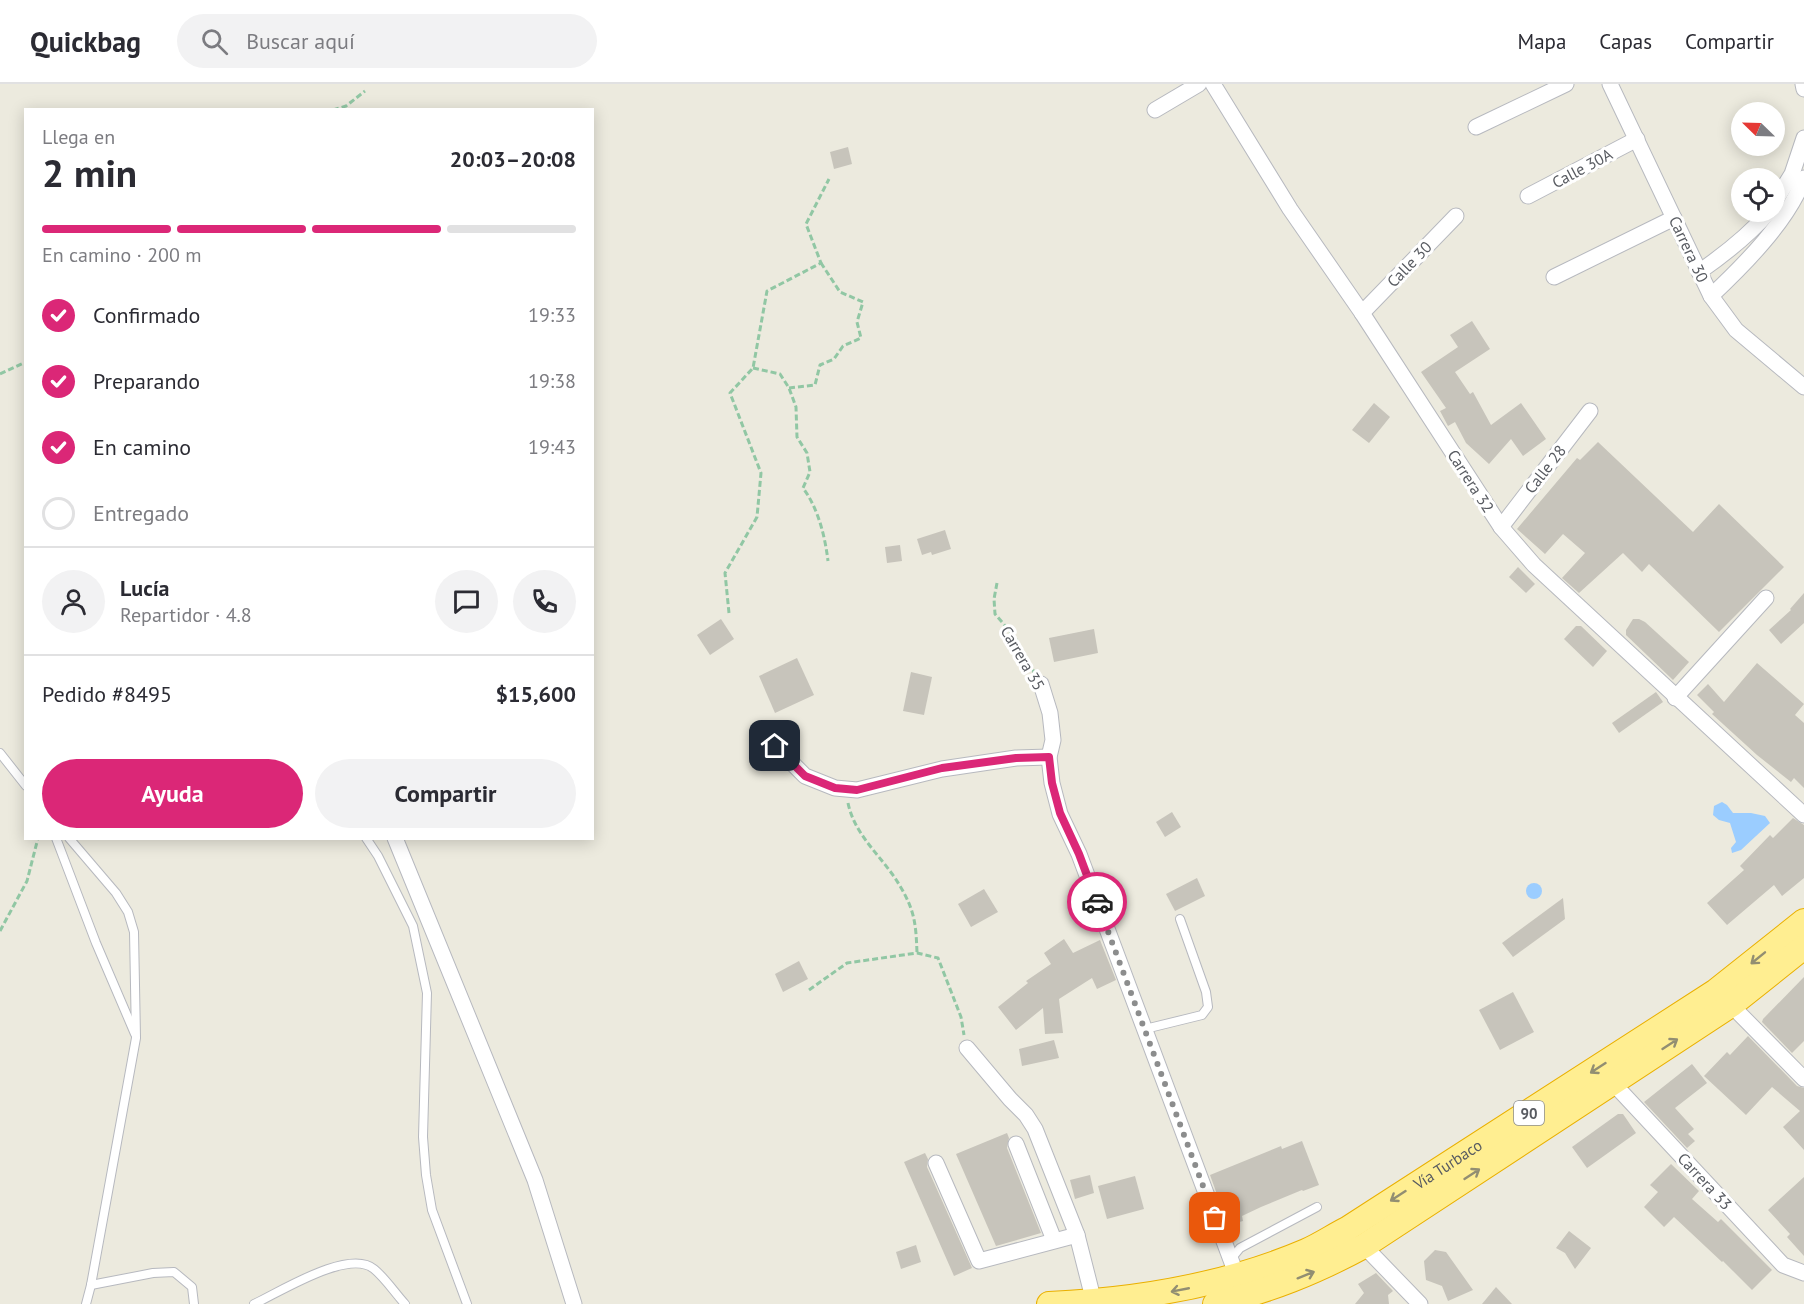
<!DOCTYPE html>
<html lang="es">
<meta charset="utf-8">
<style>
body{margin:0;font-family:"PT Sans",sans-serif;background:#f2f2f3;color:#2b2b33;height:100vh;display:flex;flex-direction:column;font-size:22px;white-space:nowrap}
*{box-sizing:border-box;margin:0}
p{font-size:20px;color:#7c7c81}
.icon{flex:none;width:33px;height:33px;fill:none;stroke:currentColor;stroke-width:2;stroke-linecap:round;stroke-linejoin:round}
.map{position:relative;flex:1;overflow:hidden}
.sheet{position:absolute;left:24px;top:24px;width:570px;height:732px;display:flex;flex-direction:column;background:#fff;border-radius:0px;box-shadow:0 3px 15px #0003}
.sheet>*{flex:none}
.needle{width:39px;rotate:293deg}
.tools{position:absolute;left:1731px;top:18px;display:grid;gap:12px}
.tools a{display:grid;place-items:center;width:54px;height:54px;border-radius:50%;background:#fff;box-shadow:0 3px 15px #0003;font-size:30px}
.pin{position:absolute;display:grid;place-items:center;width:51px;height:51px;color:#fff;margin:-26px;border-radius:12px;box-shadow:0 3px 9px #0006}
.courier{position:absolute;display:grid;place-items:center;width:60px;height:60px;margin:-30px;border:4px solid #db2777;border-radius:50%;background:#fff;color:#222;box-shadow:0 2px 8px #0007}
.head em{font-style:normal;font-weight:700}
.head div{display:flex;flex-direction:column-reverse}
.head{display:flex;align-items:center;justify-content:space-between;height:102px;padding:0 18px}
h1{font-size:39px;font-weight:700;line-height:45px}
.bar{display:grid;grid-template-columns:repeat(4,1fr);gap:9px 6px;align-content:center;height:72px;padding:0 18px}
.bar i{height:8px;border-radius:4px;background:#e1e1e2}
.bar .current{background:#db2777}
.bar p{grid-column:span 4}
.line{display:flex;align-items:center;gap:15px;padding:0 18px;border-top:2px solid #e1e1e2}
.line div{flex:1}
.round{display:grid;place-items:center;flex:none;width:63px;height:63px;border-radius:32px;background:#f2f2f3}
ol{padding:0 18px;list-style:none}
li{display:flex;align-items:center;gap:18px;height:66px}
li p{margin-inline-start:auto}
li .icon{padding:6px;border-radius:50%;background:#db2777;color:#fff;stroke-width:4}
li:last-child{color:#7c7c81}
li i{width:33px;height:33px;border:3px solid #e1e1e2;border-radius:50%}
.primary-button{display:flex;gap:12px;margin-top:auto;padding:12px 18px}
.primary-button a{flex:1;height:69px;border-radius:36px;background:#db2777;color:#fff;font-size:24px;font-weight:700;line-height:69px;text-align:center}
.primary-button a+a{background:#f2f2f3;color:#2b2b33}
header{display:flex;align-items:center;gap:36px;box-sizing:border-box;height:84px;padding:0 30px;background:#fff;border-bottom:2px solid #e1e1e2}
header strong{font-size:28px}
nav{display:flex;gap:33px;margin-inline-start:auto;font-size:21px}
.search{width:420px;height:54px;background:#f2f2f3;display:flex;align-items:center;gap:15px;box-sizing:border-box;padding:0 21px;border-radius:33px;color:#7c7c81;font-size:22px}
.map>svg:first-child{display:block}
.water{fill:#9bcdff}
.building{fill:#c7c4bb}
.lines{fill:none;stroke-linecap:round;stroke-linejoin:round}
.service-casing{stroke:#b7b9bf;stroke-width:10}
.minor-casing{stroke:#b7b9bf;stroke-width:17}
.trunk-casing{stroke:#eab000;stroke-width:26}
.path{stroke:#91c7a4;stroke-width:3;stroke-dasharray:6 3;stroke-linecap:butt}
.service{stroke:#fff;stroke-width:8}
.minor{stroke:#fff;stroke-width:15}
.trunk{stroke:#ffee91;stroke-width:24}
.oneway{stroke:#928e72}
.done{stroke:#8c8d8d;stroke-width:6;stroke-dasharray:0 10.8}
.route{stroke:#db2777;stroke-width:8}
.labels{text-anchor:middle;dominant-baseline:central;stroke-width:6;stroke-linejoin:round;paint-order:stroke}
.shield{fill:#fff;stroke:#8a8c90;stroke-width:1.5}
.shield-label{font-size:15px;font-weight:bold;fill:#585b61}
.street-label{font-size:16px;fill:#585b61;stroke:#fff}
</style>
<header>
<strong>Quickbag</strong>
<div class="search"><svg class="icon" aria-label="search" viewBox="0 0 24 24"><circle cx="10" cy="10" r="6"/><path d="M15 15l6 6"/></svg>Buscar aquí</div>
<nav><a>Mapa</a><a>Capas</a><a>Compartir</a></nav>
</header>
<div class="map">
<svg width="1804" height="1220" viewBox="0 0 1804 1220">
<rect width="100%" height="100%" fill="#eceade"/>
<g class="water">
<path d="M1722 718 1727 721 1733 729H1751L1765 732 1770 739 1741 766 1732 769 1731 764 1736 758 1730 739 1719 736 1713 731 1714 722Z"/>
<circle cx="1534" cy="807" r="8"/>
</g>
<g class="building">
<path d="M848 63 852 80 834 85 830 68Z"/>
<path d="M1472 237 1490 265 1455 288 1470 310 1473 308 1491 341 1521 319 1546 355 1523 372 1511 355 1489 380 1466 359 1455 338 1448 342 1440 327 1446 324 1421 288 1458 263 1450 251Z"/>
<path d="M1374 319 1390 333 1369 359 1352 346Z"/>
<path d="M1598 358 1693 448 1719 420 1784 483 1719 548 1649 480 1642 488 1623 469 1579 509 1562 494 1585 469 1563 450 1545 470 1517 445 1577 374 1580 376Z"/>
<path d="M945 446 951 465 932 471 931 468 922 471 917 455Z"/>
<path d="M900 461 902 477 887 479 885 463Z"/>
<path d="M1518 483 1535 500 1526 509 1509 493Z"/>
<path d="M1804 509V539L1781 560 1769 546 1791 526 1790 525Z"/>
<path d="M721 535 734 555 710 571 697 551Z"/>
<path d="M1633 535H1639L1645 538 1689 578 1673 596 1626 551V546Z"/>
<path d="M1576 542H1581L1607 567 1593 583 1564 555Z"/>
<path d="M1094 545 1098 569 1054 578 1049 554Z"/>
<path d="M797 574 814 611 775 629 759 592Z"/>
<path d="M1757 579 1804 620 1795 631 1804 639V704L1794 694 1791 698 1757 671 1712 630 1714 628 1697 611 1708 600 1724 618Z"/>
<path d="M911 588 932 593 924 631 903 627Z"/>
<path d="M1656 608 1663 618 1619 649 1612 639Z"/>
<path d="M1172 728 1181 743 1165 753 1156 738Z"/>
<path d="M1793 734 1804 741V794L1782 812 1774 801 1727 841 1707 819 1744 786 1740 782 1770 751 1773 754Z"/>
<path d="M1197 794 1205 812 1175 827 1166 810Z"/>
<path d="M984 805 998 828 971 843 958 820Z"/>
<path d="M1563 814 1565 835 1513 873 1502 859Z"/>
<path d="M1064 855 1073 869 1100 856 1116 896 1097 905 1092 894 1059 915 1063 949 1045 950 1043 924 1016 946 998 923 1028 899 1026 897 1051 880 1044 869Z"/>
<path d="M799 877 808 895 783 908 775 890Z"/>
<path d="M1804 893V957L1792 969 1762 938 1763 935Z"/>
<path d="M1513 908 1534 948 1500 966 1479 926Z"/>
<path d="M1748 952 1797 1002 1804 1004V1066L1783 1043 1800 1027 1772 1003 1746 1031 1704 992 1727 968 1730 971Z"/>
<path d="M1054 956 1059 974 1022 982 1019 965Z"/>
<path d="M1692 980 1707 999 1675 1024 1694 1045 1688 1050 1695 1057 1687 1064 1644 1018Z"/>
<path d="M1618 1030H1623L1636 1049 1587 1084 1572 1063Z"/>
<path d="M1007 1049 1009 1054 1007 1064 1041 1149 996 1162 956 1070Z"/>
<path d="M1302 1057 1319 1101 1303 1107 1302 1106 1261 1123 1242 1132 1243 1137 1228 1141 1210 1091 1281 1062 1282 1065Z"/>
<path d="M925 1069 928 1075 927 1083 972 1184 954 1192 904 1078Z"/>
<path d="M1671 1080 1699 1107 1692 1115 1718 1138 1721 1135 1772 1186 1752 1206 1723 1177 1722 1178 1674 1133 1664 1143 1644 1123 1658 1108 1650 1101Z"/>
<path d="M1090 1091 1094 1109 1075 1115 1070 1096Z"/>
<path d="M1135 1092 1144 1125 1107 1135 1098 1102Z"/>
<path d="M1804 1093V1172L1787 1153 1790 1150 1768 1126Z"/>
<path d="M1569 1147 1591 1164 1575 1185 1565 1169 1556 1164Z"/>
<path d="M916 1161 921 1178 901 1185 896 1168Z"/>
<path d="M1435 1166 1446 1168 1473 1206 1448 1217 1442 1202 1426 1196 1424 1177Z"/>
<path d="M1376 1189 1393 1207 1388 1211 1389 1220H1355L1364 1209 1358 1200Z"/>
<path d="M1496 1203 1512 1220H1482Z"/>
</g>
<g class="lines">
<g class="service-casing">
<g id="service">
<path d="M0 669 26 702"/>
<path d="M56 754 96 859 135 950"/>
<path d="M69 754 116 809 128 828 134 848 136 954 91 1201 86 1220"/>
<path d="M366 754 378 772 413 842 427 909 423 1053 426 1091 432 1126 467 1220"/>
<path d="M1145 945 1202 931 1208 923 1206 908 1180 835"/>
<path d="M1231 1175 1240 1164 1317 1123"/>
<path d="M91 1201 153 1189 174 1188 192 1203 194 1220"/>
<path d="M254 1220C280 1208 349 1164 374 1185 385 1194 395 1209 405 1220"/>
</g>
</g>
<g class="minor-casing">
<g id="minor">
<path d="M1213 0 1290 125 1362 229 1501 443 1534 481 1804 731"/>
<path d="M1610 0 1711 212 1736 246 1804 303"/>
<path d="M1803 0 1804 5"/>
<path d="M1155 26 1199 0"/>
<path d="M1476 43 1566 0"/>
<path d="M1528 112 1637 55"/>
<path d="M1774 119 1792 90 1804 54"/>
<path d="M1699 188C1725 170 1748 152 1769 128"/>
<path d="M1554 193 1674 134"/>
<path d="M1711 212C1744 181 1788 137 1804 94"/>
<path d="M1362 229 1456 132"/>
<path d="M1501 443 1590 327"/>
<path d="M1041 600 1050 629 1053 656 1049 673 1052 699 1060 730 1079 770 1237 1192"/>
<path d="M1675 614 1766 514"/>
<path d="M775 662 805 692 835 704 857 706 942 685 1016 674 1049 673"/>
<path d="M395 754 535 1096 574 1220"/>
<path d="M1731 921 1804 995"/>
<path d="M967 964 1010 1015 1026 1031 1035 1045 1077 1151 1094 1218"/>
<path d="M1612 998 1783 1181 1804 1189"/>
<path d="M1016 1060 1054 1156"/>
<path d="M936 1079 979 1177 1077 1151"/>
<path d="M1364 1162 1420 1220"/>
</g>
</g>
<g class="trunk-casing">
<g id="trunk">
<path id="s1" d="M1049 1220C1138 1216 1224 1202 1306 1167 1320 1161 1333 1152 1347 1145L1716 907 1804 837"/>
<path d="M1215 1220C1271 1206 1314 1189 1364 1162L1731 921 1804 863"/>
</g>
</g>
<g class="path">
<path d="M333 26 346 22 365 7"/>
<path d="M753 284 780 290 789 304 796 323 797 353 807 369 810 388 803 404C818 424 825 452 828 477"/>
<path d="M0 290 26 278"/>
<path d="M789 304 815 301 820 281 834 275 843 262 861 254 857 238 863 218 840 208 821 179"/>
<path d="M997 499 994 515 995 530 1014 552 1034 588"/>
<path d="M729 529 725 489 757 433 761 389 730 309 753 284 767 207 821 179 806 140 829 95"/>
<path d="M848 719C855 753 884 774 900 802 915 827 916 841 917 869"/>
<path d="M0 847 27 797 38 754"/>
<path d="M809 906 847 879 917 869 938 874 961 933 964 951"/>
</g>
<use href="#service" class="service"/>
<use href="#minor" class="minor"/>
<use href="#trunk" class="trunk"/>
</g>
<defs><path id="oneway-shaft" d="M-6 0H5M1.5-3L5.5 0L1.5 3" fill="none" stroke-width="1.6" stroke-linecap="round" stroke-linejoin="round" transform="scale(1.5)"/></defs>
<g class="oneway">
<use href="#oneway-shaft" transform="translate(1758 874) rotate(141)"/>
<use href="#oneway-shaft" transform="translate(1670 960) rotate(-33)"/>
<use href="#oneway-shaft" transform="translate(1598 984) rotate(147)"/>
<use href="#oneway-shaft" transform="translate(1472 1090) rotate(-33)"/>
<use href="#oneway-shaft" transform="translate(1398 1112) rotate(147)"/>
<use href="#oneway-shaft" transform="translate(1306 1191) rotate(-22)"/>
<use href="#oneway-shaft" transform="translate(1180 1206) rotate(169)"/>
</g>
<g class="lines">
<path class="done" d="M1097 818 1215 1134"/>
<path class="route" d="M775 662 805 692 835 704 857 706 942 684 1016 674 1049 673 1052 699 1060 729 1079 770 1097 818"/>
</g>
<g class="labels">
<rect class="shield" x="1514" y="1017" width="30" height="24" rx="4.5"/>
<g class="shield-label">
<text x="1529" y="1029">90</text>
</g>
<g class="street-label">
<text transform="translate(1582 84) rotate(-28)">Calle 30A</text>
<text transform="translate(1689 165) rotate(65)">Carrera 30</text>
<text transform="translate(1409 180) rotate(-46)">Calle 30</text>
<text transform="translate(1545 385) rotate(-52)">Calle 28</text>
<text transform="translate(1471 397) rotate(57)">Carrera 32</text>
<text transform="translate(1023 574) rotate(60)">Carrera 35</text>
<text stroke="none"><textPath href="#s1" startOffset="430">Vía Turbaco</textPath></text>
<text transform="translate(1705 1097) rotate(47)">Carrera 33</text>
</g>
</g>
</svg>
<div class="tools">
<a><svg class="needle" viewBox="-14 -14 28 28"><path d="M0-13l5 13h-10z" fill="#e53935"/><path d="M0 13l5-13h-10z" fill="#7c7c81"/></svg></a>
<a><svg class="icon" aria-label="locate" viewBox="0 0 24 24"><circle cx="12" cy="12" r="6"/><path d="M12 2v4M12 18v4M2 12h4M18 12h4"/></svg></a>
</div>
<div class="pin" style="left:1215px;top:1134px;background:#ea580c"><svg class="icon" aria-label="bag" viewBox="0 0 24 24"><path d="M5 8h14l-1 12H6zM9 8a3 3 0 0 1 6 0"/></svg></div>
<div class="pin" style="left:775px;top:662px;background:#1f2937"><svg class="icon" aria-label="home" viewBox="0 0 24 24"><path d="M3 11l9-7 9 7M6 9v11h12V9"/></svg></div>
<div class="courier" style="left:1097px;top:818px"><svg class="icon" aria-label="car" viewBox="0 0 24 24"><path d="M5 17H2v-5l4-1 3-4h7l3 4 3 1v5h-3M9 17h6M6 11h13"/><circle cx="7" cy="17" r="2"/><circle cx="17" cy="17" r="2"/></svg></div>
<section class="sheet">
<div class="head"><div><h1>2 min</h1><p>Llega en</p></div><em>20:03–20:08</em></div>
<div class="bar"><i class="current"></i><i class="current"></i><i class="current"></i><i></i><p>En camino · 200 m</p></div>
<ol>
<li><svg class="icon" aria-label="check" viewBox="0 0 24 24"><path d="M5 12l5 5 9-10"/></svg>Confirmado<p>19:33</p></li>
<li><svg class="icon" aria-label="check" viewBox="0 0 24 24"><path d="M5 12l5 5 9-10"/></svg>Preparando<p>19:38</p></li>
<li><svg class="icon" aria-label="check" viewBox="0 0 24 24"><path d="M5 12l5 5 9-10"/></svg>En camino<p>19:43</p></li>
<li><i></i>Entregado</li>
</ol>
<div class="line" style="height:108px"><a class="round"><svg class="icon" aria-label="person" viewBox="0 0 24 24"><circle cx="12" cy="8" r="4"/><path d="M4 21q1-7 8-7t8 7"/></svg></a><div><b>Lucía</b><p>Repartidor · 4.8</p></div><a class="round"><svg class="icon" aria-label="chat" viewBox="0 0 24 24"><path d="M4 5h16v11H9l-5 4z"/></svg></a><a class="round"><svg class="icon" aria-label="phone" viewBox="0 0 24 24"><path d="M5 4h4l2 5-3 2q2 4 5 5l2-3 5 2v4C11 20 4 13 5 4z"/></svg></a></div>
<div class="line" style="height:78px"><div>Pedido #8495</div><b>$15,600</b></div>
<div class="primary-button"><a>Ayuda</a><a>Compartir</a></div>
</section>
</div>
